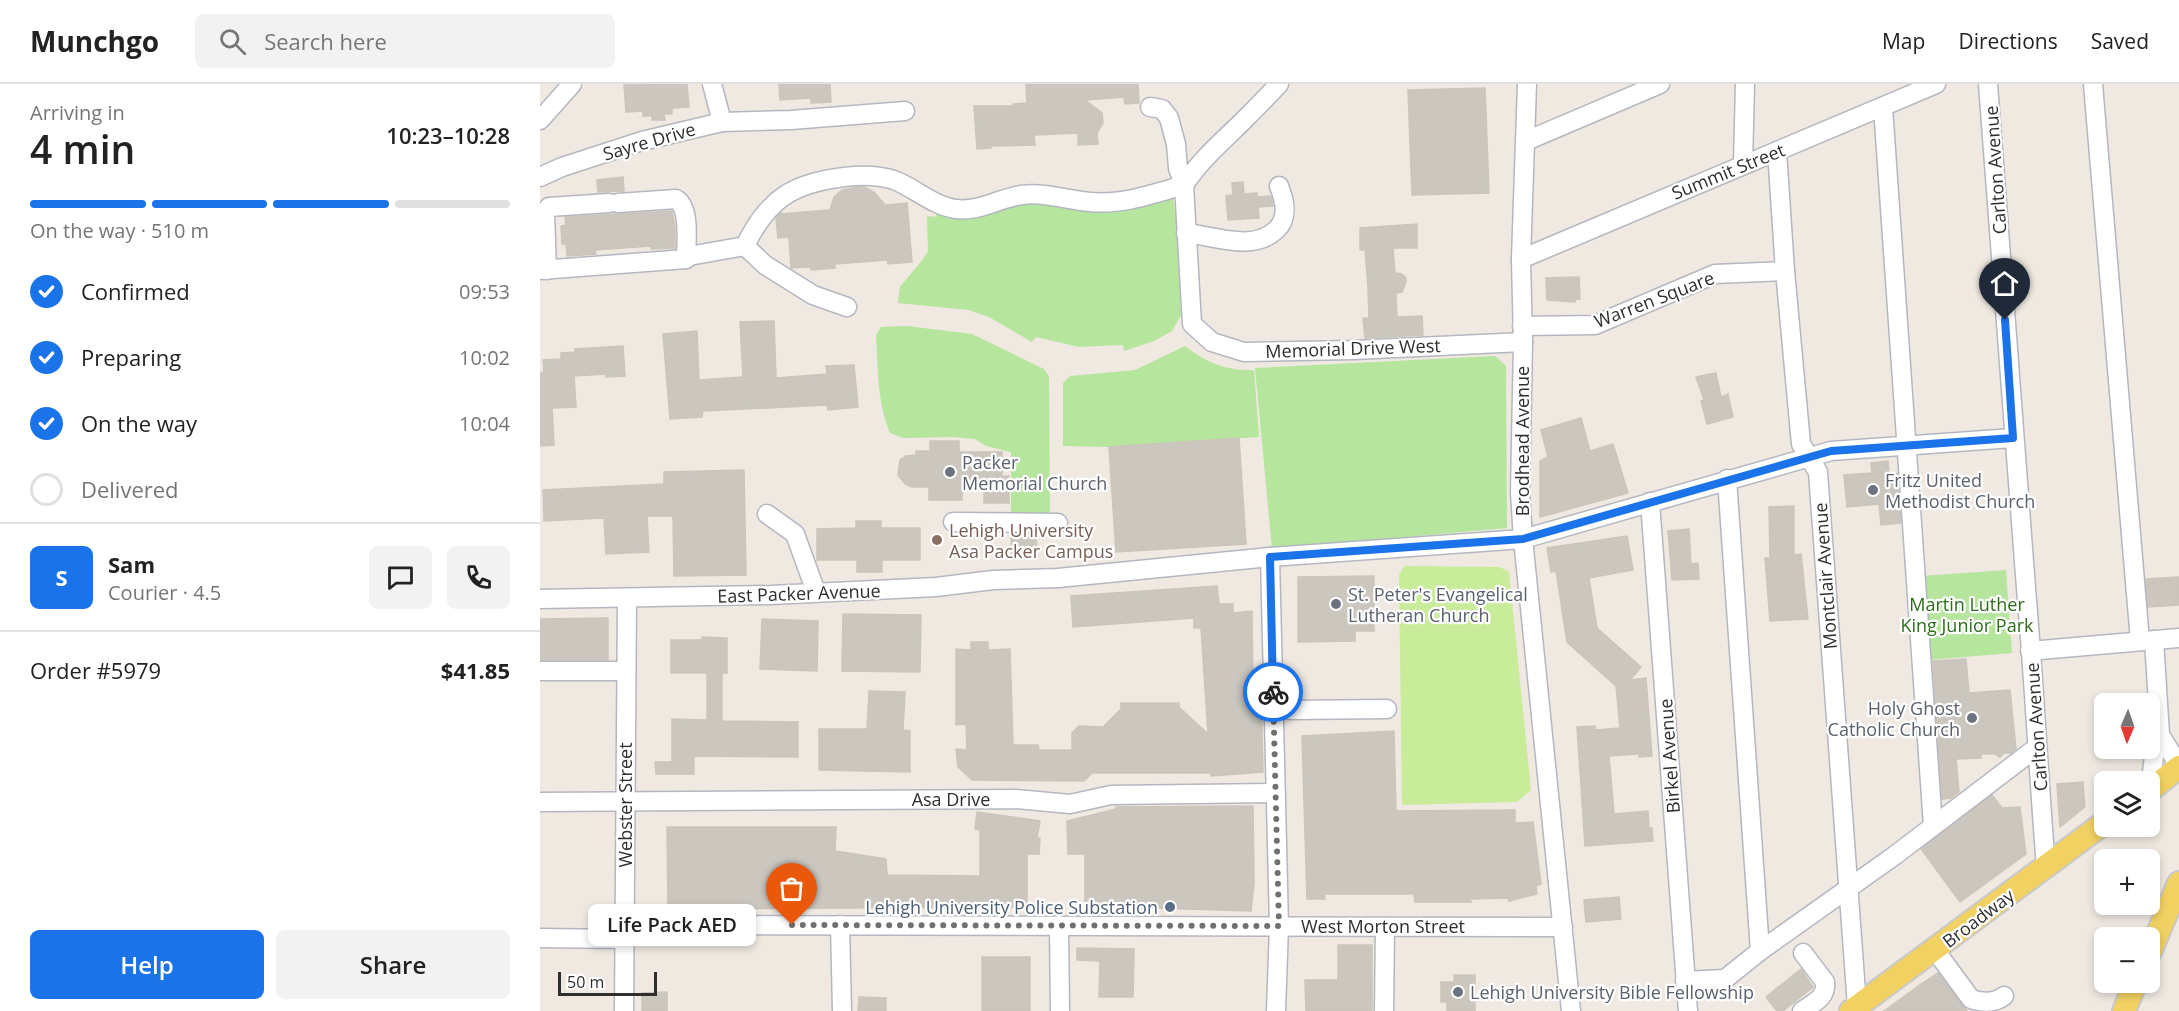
<!DOCTYPE html>
<meta charset="utf-8">
<style>
body{margin:0;font-family:"Open Sans",sans-serif;background:#f2f2f2;color:#222;height:100vh;display:flex;flex-direction:column;font-size:22px;white-space:nowrap}
*{box-sizing:border-box;margin:0}
p{font-size:20px;color:#767676}
.icon{flex:none;width:33px;height:33px;fill:none;stroke:currentColor;stroke-width:2;stroke-linecap:round;stroke-linejoin:round}
.map{position:relative;flex:1;overflow:hidden}
.panel{display:flex;flex-direction:column;background:#fff;width:540px}
.panel>*{flex:none}
.needle{width:39px;rotate:182deg}
.tools{position:absolute;left:1554px;top:609px;display:grid;gap:12px}
.tools a{display:grid;place-items:center;width:66px;height:66px;border-radius:9px;background:#fff;box-shadow:0 3px 9px #0003;font-size:30px}
.scale{position:absolute;left:18px;bottom:15px;width:99px;box-sizing:border-box;padding-left:6px;border:3px solid #2e2e2e;border-top:0;font-size:16px;line-height:21px;white-space:nowrap;color:#2e2e2e;-webkit-text-stroke:4px #fff;paint-order:stroke}
.pin{position:absolute;display:grid;place-items:center;width:51px;height:51px;color:#fff;margin:-62px -26px;border-radius:50% 50% 50% 0;rotate:-45deg;box-shadow:0 0 6px #0007}
.pin .icon{rotate:45deg}
.courier{position:absolute;display:grid;place-items:center;width:60px;height:60px;margin:-30px;border:4px solid #1a73e8;border-radius:50%;background:#fff;color:#222;box-shadow:0 2px 8px #0007}
.bubble{position:absolute;height:42px;border-radius:9px;background:#fff;box-shadow:0 3px 9px #0003;font-size:20px;font-weight:600;line-height:42px;text-align:center}
.overview em{font-style:normal;font-weight:600}
.overview div{display:flex;flex-direction:column-reverse}
.overview{display:flex;align-items:center;justify-content:space-between;height:102px;padding:0 30px}
h1{font-size:39px;font-weight:600;line-height:45px}
.bar{display:grid;grid-template-columns:repeat(4,1fr);gap:9px 6px;align-content:center;height:72px;padding:0 30px}
.bar i{height:8px;border-radius:4px;background:#e0e0e0}
.bar .on{background:#1a73e8}
.bar p{grid-column:span 4}
.line{display:flex;align-items:center;gap:15px;padding:0 30px;border-top:2px solid #e0e0e0}
.line div{flex:1}
.round{display:grid;place-items:center;flex:none;width:63px;height:63px;border-radius:9px;background:#f2f2f2}
ol{padding:0 30px;list-style:none}
li{display:flex;align-items:center;gap:18px;height:66px}
li p{margin-inline-start:auto}
li .icon{padding:6px;border-radius:50%;background:#1a73e8;color:#fff;stroke-width:4}
li:last-child{color:#767676}
li i{width:33px;height:33px;border:3px solid #e0e0e0;border-radius:50%}
.button{display:flex;gap:12px;margin-top:auto;padding:12px 30px}
.button a{flex:1;height:69px;border-radius:9px;background:#1a73e8;color:#fff;font-size:24px;font-weight:600;line-height:69px;text-align:center}
.button a+a{background:#f2f2f2;color:#222}
header{display:flex;align-items:center;gap:36px;box-sizing:border-box;height:84px;padding:0 30px;background:#fff;border-bottom:2px solid #e0e0e0}
header strong{font-size:28px}
nav{display:flex;gap:33px;margin-inline-start:auto;font-size:21px}
.search{width:420px;height:54px;background:#f2f2f2;display:flex;align-items:center;gap:15px;box-sizing:border-box;padding:0 21px;border-radius:9px;color:#767676;font-size:22px}
main{display:flex;flex:1;min-height:0}
.map>svg:first-child{display:block}
.green{fill:#b6e59e}
.pitch{fill:#c9ec9a}
.building{fill:#cbc7bf;stroke:#cbc5ba;stroke-width:1.5}
.lines{fill:none;stroke-linecap:round;stroke-linejoin:round}
.minor-casing{stroke:#b4b7c1;stroke-width:21}
.major-casing{stroke:#c9c9c9;stroke-width:26}
.minor{stroke:#fff;stroke-width:18}
.major{stroke:#f2d163;stroke-width:22}
.done{stroke:#726f6d;stroke-width:6;stroke-dasharray:0 10.8}
.route{stroke:#1a73e8;stroke-width:8}
.worship-dot{fill:#6b7280;stroke:#fff;stroke-width:2}
.education-dot{fill:#8d6e63;stroke:#fff;stroke-width:2}
.service-dot{fill:#5c6f8a;stroke:#fff;stroke-width:2}
.labels{text-anchor:middle;dominant-baseline:central;stroke-width:4.5;stroke-linejoin:round;paint-order:stroke}
.street-label{font-size:18px;fill:#2e2e2e;stroke:#fff}
.worship-label{font-size:18px;fill:#5b616d;stroke:#fff;text-anchor:start}
.education-label{font-size:18px;fill:#785e54;stroke:#fff;text-anchor:start}
.park-label{font-size:18px;fill:#2c6e1b;stroke:#fff}
.service-label{font-size:18px;fill:#4e5e75;stroke:#fff;text-anchor:end}
</style>
<header>
<strong>Munchgo</strong>
<div class="search"><svg class="icon" aria-label="search" viewBox="0 0 24 24"><circle cx="10" cy="10" r="6"/><path d="M15 15l6 6"/></svg>Search here</div>
<nav><a>Map</a><a>Directions</a><a>Saved</a></nav>
</header>
<main>
<section class="panel">
<div class="overview"><div><h1>4 min</h1><p>Arriving in</p></div><em>10:23–10:28</em></div>
<div class="bar"><i class="on"></i><i class="on"></i><i class="on"></i><i></i><p>On the way · 510 m</p></div>
<ol>
<li><svg class="icon" aria-label="check" viewBox="0 0 24 24"><path d="M5 12l5 5 9-10"/></svg>Confirmed<p>09:53</p></li>
<li><svg class="icon" aria-label="check" viewBox="0 0 24 24"><path d="M5 12l5 5 9-10"/></svg>Preparing<p>10:02</p></li>
<li><svg class="icon" aria-label="check" viewBox="0 0 24 24"><path d="M5 12l5 5 9-10"/></svg>On the way<p>10:04</p></li>
<li><i></i>Delivered</li>
</ol>
<div class="line" style="height:108px"><b class="round" style="background:#1a73e8;color:#fff">S</b><div><b>Sam</b><p>Courier · 4.5</p></div><a class="round"><svg class="icon" aria-label="chat" viewBox="0 0 24 24"><path d="M4 5h16v11H9l-5 4z"/></svg></a><a class="round"><svg class="icon" aria-label="phone" viewBox="0 0 24 24"><path d="M5 4h4l2 5-3 2q2 4 5 5l2-3 5 2v4C11 20 4 13 5 4z"/></svg></a></div>
<div class="line" style="height:78px"><div>Order #5979</div><b>$41.85</b></div>
<div class="button"><a>Help</a><a>Share</a></div>
</section>
<div class="map">
<svg width="1639" height="927" viewBox="0 0 1639 927">
<rect width="100%" height="100%" fill="#efe9e1"/>
<g class="green">
<path d="M627 113 633 115 638 147 641 231 632 247 614 257 584 267 583 261 539 263 496 253 492 258 449 233 429 226 358 219 360 203 383 175 388 167 387 132 395 133 399 127 472 120Z"/>
<path d="M367 242 432 250 504 285 509 292 510 436H471V368L446 362 435 355 412 353 363 354 350 349C337 317 338 285 336 251L341 243Z"/>
<path d="M645 262C667 279 686 287 714 286L719 353 569 363 523 362V299L530 292 595 286Z"/>
<path d="M955 272 966 282 967 444 732 465 715 284Z"/>
<path d="M1466 486 1472 569 1388 576 1381 492Z"/>
</g>
<path class="pitch" d="M864 482 960 483 969 488 991 706 977 718 862 721 859 491Z"/>
<g class="building">
<path d="M147 0 149 23 132 24V30H124L125 36H112V32H103V27L86 28 84 1Z"/>
<path d="M239 0H290L291 18 271 19V14L240 16Z"/>
<path d="M486 0H598L599 19 585 20 584 13 545 16 562 29 563 39 557 49 558 60 538 61V49L494 51 495 61 451 62V64L437 65 434 22H473V20L487 19Z"/>
<path d="M945 4 949 109 872 111 868 6Z"/>
<path d="M83 93 84 107 58 108 57 96Z"/>
<path d="M703 98 704 110 717 109V113L731 112 733 122 718 123 719 134 688 136 686 112 693 111 692 99Z"/>
<path d="M317 103H324L334 108 345 121 367 119 372 178 348 180 347 176 295 180V184L271 186 270 183 251 184 249 153 238 154 236 134 240 130 290 126 294 113 302 106Z"/>
<path d="M132 127 135 143V164L111 165V162L55 166 56 170 27 172 26 160H22L21 142 26 141 25 133Z"/>
<path d="M877 140V164H853L855 189 862 190 866 194V198L862 208 856 209 857 233 882 232 883 251 825 254 823 234H829L828 202 825 166H820V144Z"/>
<path d="M1039 193 1040 215H1036L1035 218 1007 216 1006 194Z"/>
<path d="M234 237 236 294 287 290 286 282 314 281 318 323 288 326 287 321 163 327 162 333 130 335 123 250 157 247 159 296 203 293 200 238Z"/>
<path d="M83 262 85 292 66 293V290L34 292 36 323 12 324 14 361 0 362V289L4 288 3 276 21 275V269L35 268V265Z"/>
<path d="M1176 289 1181 313 1188 310 1193 333 1167 340 1161 317 1164 316 1156 293Z"/>
<path d="M1041 334 1050 367 1073 360 1088 409 1000 433V377L1008 373 1001 346Z"/>
<path d="M699 354 706 460 576 468 569 363Z"/>
<path d="M390 357H419V368H462V392H469V419H444V405H422V416H389V403H372L365 400 358 391 360 376 366 372 376 371V367H390Z"/>
<path d="M1348 377 1349 390 1357 389 1361 439 1341 441 1339 420 1307 423 1304 391 1332 389 1331 379Z"/>
<path d="M204 386 206 491 134 492 133 432H107L109 468 66 470 64 434 4 437 3 406 124 400V388Z"/>
<path d="M1254 422V471L1261 470 1268 535 1230 537 1225 474H1230L1229 423Z"/>
<path d="M316 437H341V444H380V476H342V488H317V476H277V445L316 444Z"/>
<path d="M1149 445 1151 480 1158 479 1159 495 1132 496 1128 447Z"/>
<path d="M471 450H496L497 470 472 471Z"/>
<path d="M1087 452 1093 486 1049 494 1057 544 1101 583 1090 596 1106 594 1112 672 1099 673V670L1069 672 1074 730 1108 727 1109 744H1112L1113 757 1045 762 1037 643 1055 642V646L1080 644 1076 602 1027 558 1016 487 1011 488 1007 464Z"/>
<path d="M834 492V547H815V557L758 558V493Z"/>
<path d="M1639 493V521L1608 523 1606 495Z"/>
<path d="M677 502 679 520H693V529L712 527 713 613 721 612 723 688 671 692V689H552L544 697 432 696 418 683 416 665 427 666 426 640 416 641V565L431 566V558H448V566L470 565 473 661H498L499 666H532V649L539 642 563 643 581 625V619H639V623L668 650 661 544H654V534L533 543 531 512Z"/>
<path d="M303 530 381 531 380 588 302 587Z"/>
<path d="M68 534V576H0V535Z"/>
<path d="M222 535 278 537 277 587 220 585Z"/>
<path d="M162 553 187 554V589H182V637L258 638V673L154 672V690H116L115 678H132V635L167 636V589H131V556H162Z"/>
<path d="M1426 575 1429 609 1470 606 1476 665 1471 669H1464L1460 673 1455 670H1441V674L1416 675 1419 708 1411 714 1402 715 1393 577Z"/>
<path d="M329 607 365 608 363 646 370 647V688L279 686V645H327Z"/>
<path d="M854 647 856 727 975 726V739L993 738 1001 800 996 802 997 810 969 817 968 814 930 815 931 818H875L874 810H784L785 815H767L762 652Z"/>
<path d="M1543 698 1545 723 1520 743 1517 700Z"/>
<path d="M1452 711 1462 724 1480 723 1486 770 1420 818 1381 765Z"/>
<path d="M713 722 714 799 711 827 545 822V770H528L527 737 576 725V723Z"/>
<path d="M437 728 500 737 497 754H500L499 770H487V823L128 825 127 743H296L295 767 346 775 347 791 440 792V746L435 745Z"/>
<path d="M1079 813 1081 835 1046 838 1044 816Z"/>
<path d="M798 861H832V927H766L765 896H798Z"/>
<path d="M537 864 594 865 593 913H559L560 877 537 876Z"/>
<rect x="442" y="873" width="48" height="54"/>
<path d="M1261 885 1273 903 1243 927H1237L1226 913Z"/>
<path d="M1398 889 1427 927H1344L1381 900Z"/>
<path d="M914 891H935V927H907V918H901V898H914Z"/>
<path d="M127 908V927H102V909Z"/>
<path d="M319 913 346 914V927H318Z"/>
</g>
<g class="lines">
<g class="minor-casing">
<g id="minor">
<path d="M172 0 182 38"/>
<path d="M739 0C728 12 717 23 705 35 683 57 661 75 644 101L652 240 672 258 704 268 814 266 983 258"/>
<path d="M987 0 981 175 983 258 980 408 983 455 1031 927"/>
<path d="M1448 0C1461 177 1474 353 1488 529 1495 614 1499 698 1506 783"/>
<path d="M1553 0 1600 557"/>
<path d="M610 23 622 25 629 34 636 60 638 84 644 101"/>
<path d="M1343 23 1393 742"/>
<path d="M0 36 32 0"/>
<path d="M986 57 1120 0"/>
<path d="M1237 67 1245 187 1261 360 1278 388 1317 922"/>
<path d="M1203 80 1205 0"/>
<path d="M0 93 22 83 102 57 182 38 251 36 365 27"/>
<path d="M78 119 136 115C151 124 146 159 146 175"/>
<path d="M646 149C674 152 713 168 736 146 749 134 745 117 739 102"/>
<path d="M205 162 225 181 273 211 307 223"/>
<path d="M981 175 1396 0"/>
<path d="M0 186 146 175 149 172 205 162C228 114 254 99 304 93 320 91 339 91 354 96 375 104 393 122 416 125 440 128 459 114 482 111 505 108 527 116 550 118 583 121 613 110 644 101"/>
<path d="M7 186 5 128 9 123 69 119"/>
<path d="M982 242 1055 241 1175 190 1245 187"/>
<path d="M1187 395 1220 867"/>
<path d="M1110 418 1148 927"/>
<path d="M227 430 255 450 276 508"/>
<path d="M413 438 518 439"/>
<path d="M730 473 739 842 736 927"/>
<path d="M0 515 231 511 396 503 453 496 518 494 730 473 983 455 1291 367 1473 354"/>
<path d="M1490 567 1639 554"/>
<path d="M0 587H86"/>
<path d="M734 624 752 626 847 625"/>
<path d="M1620 651 1639 681"/>
<path d="M1610 705 1614 672 1620 651 1614 556"/>
<path d="M0 718 476 715 530 720 571 711 736 709"/>
<path d="M84 841 1023 843"/>
<path d="M300 841 302 927"/>
<path d="M519 841 520 927"/>
<path d="M0 854 84 855"/>
<path d="M1395 866 1431 915C1443 919 1454 920 1464 912"/>
<path d="M1145 897 1185 895 1220 867 1354 772 1496 664"/>
<path d="M84 927 87 514"/>
<path d="M844 927 845 843"/>
<path d="M1262 927C1273 919 1287 914 1285 898L1263 869"/>
</g>
</g>
<g class="major-casing">
<g id="major">
<path d="M1610 706 1639 683"/>
<path d="M1610 868 1639 799"/>
<path d="M1311 927 1564 739"/>
<path d="M1584 927 1596 898"/>
</g>
</g>
<use href="#minor" class="minor"/>
<use href="#major" class="major"/>
</g>
<g class="lines">
<path class="done" d="M252 841 739 842 733 608"/>
<path class="route" d="M733 608 730 473 983 455 1291 367 1473 354 1465 236"/>
</g>
<g class="worship-dot">
<circle cx="410" cy="388" r="6"/>
<circle cx="1333" cy="406" r="6"/>
<circle cx="796" cy="520" r="6"/>
<circle cx="1432" cy="634" r="6"/>
<circle cx="918" cy="908" r="6"/>
</g>
<circle class="education-dot" cx="397" cy="456" r="6"/>
<circle class="service-dot" cx="630" cy="823" r="6"/>
<g class="labels">
<g class="street-label">
<text transform="translate(109 57) rotate(-16)">Sayre Drive</text>
<text transform="translate(1455 86) rotate(-94)">Carlton Avenue</text>
<text transform="translate(1188 87) rotate(-22)">Summit Street</text>
<text transform="translate(1114 215) rotate(-21)">Warren Square</text>
<text transform="translate(813 264) rotate(-2)">Memorial Drive West</text>
<text transform="translate(982 357) rotate(-90)">Brodhead Avenue</text>
<text transform="translate(1285 492) rotate(-94)">Montclair Avenue</text>
<text transform="translate(259 509) rotate(-2)">East Packer Avenue</text>
<text transform="translate(1496 643) rotate(-94)">Carlton Avenue</text>
<text transform="translate(1129 672) rotate(-94)">Birkel Avenue</text>
<text x="411" y="715">Asa Drive</text>
<text transform="translate(85 721) rotate(-90)">Webster Street</text>
<text transform="translate(1438 834) rotate(-37)">Broadway</text>
<text x="843" y="842">West Morton Street</text>
</g>
<g class="worship-label">
<text x="422" y="378">Packer<tspan x="422" dy="21">Memorial Church</tspan></text>
<text x="1345" y="396">Fritz United<tspan x="1345" dy="21">Methodist Church</tspan></text>
<text x="808" y="510">St. Peter's Evangelical<tspan x="808" dy="21">Lutheran Church</tspan></text>
<text x="1420" y="624" text-anchor="end">Holy Ghost<tspan x="1420" dy="21">Catholic Church</tspan></text>
<text x="930" y="908">Lehigh University Bible Fellowship</text>
</g>
<g class="education-label">
<text x="409" y="446">Lehigh University<tspan x="409" dy="21">Asa Packer Campus</tspan></text>
</g>
<g class="park-label">
<text x="1427" y="520">Martin Luther<tspan x="1427" dy="21">King Junior Park</tspan></text>
</g>
<g class="service-label">
<text x="618" y="823">Lehigh University Police Substation</text>
</g>
</g>
</svg>
<div class="tools">
<a><svg class="needle" viewBox="-14 -14 28 28"><path d="M0-13l5 13h-10z" fill="#e53935"/><path d="M0 13l5-13h-10z" fill="#767676"/></svg></a>
<a><svg class="icon" aria-label="layers" viewBox="0 0 24 24"><path d="M12 4l9 5-9 5-9-5zM3 14l9 5 9-5"/></svg></a>
<a>+</a>
<a>−</a>
</div>
<div class="scale">50 m</div>
<div class="pin" style="left:252px;top:841px;background:#ea580c"><svg class="icon" aria-label="bag" viewBox="0 0 24 24"><path d="M5 8h14l-1 12H6zM9 8a3 3 0 0 1 6 0"/></svg></div>
<div class="pin" style="left:1465px;top:236px;background:#1f2937"><svg class="icon" aria-label="home" viewBox="0 0 24 24"><path d="M3 11l9-7 9 7M6 9v11h12V9"/></svg></div>
<div class="courier" style="left:733px;top:608px"><svg class="icon" aria-label="bike" viewBox="0 0 24 24"><circle cx="6" cy="16" r="4"/><circle cx="18" cy="16" r="4"/><path d="M6 16l4-8h5l3 8M10 8l3 8H6M13 5h3"/></svg></div>
<div class="bubble" style="left:48px;top:820px;width:168px">Life Pack AED</div>
</div>
</main>
